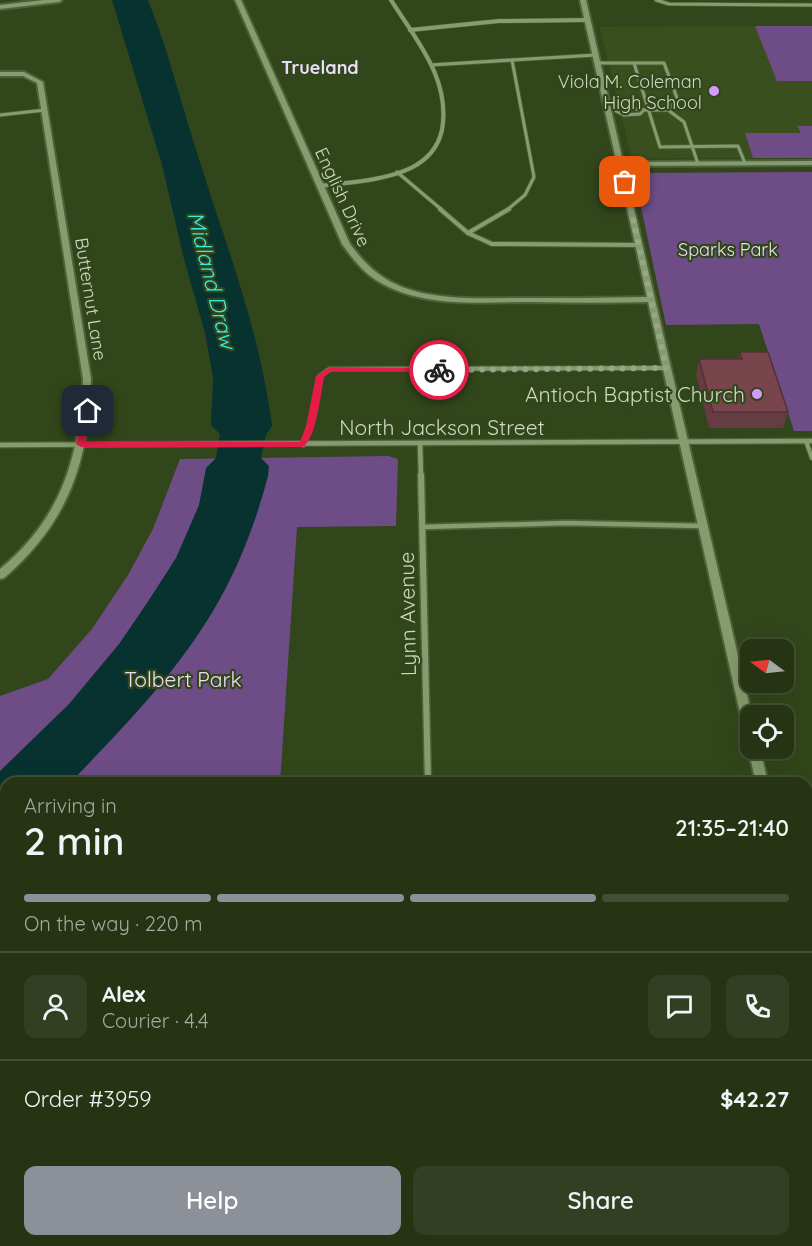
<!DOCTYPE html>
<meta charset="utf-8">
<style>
body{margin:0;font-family:Quicksand,sans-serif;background:#323f22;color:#f1f3f6;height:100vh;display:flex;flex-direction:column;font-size:22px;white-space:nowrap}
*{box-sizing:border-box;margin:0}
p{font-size:20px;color:#a4aaa0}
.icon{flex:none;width:33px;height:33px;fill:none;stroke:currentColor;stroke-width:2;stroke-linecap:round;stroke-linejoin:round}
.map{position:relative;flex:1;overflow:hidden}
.sheet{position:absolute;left:0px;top:777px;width:813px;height:470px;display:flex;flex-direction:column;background:#263414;border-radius:18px 18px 0 0;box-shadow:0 6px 24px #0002,0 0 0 2px #424f34}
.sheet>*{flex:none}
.needle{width:39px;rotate:285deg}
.fabs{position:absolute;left:740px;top:639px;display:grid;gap:12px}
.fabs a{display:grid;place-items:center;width:54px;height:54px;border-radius:12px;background:#263414;box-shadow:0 6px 24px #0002,0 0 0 2px #424f34;font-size:30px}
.pin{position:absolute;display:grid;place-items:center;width:51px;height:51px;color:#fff;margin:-26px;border-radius:12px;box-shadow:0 3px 9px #0006}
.courier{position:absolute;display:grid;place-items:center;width:60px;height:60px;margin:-30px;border:4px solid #e11d48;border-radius:50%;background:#fff;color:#222;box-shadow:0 2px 8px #0007}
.headline em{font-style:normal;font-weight:600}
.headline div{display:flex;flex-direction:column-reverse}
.headline{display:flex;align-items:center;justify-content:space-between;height:102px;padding:0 24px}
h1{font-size:39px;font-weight:600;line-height:45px}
.bar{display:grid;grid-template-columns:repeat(4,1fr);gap:9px 6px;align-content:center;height:72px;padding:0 24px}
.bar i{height:8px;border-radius:4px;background:#424f34}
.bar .selected{background:#8c9099}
.bar p{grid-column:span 4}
.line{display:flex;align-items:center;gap:15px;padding:0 24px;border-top:2px solid #424f34}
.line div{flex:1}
.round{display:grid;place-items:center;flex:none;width:63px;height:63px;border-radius:12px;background:#323f22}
.button{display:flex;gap:12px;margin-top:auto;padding:12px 24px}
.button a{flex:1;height:69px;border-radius:12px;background:#8c9099;color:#fff;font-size:24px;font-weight:600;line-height:69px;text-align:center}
.button a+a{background:#323f22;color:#f1f3f6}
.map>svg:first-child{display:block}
.built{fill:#39501e}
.green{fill:#6e4d87}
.water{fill:#083230}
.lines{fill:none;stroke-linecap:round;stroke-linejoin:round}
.service-far3-casing{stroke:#4f603b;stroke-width:4.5}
.service-far2-casing{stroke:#4f603b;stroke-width:6}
.service-far1-casing{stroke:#4f603b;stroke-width:8}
.service-casing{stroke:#4f603b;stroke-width:9}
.minor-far3-casing{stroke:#4f603b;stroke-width:5}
.minor-far2-casing{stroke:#4f603b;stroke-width:7}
.minor-far1-casing{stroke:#4f603b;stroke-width:9}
.minor-casing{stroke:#4f603b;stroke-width:10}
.tertiary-casing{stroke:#4f603b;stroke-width:4}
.service-far3{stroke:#859c6e;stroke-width:3}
.service-far2{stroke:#859c6e;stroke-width:4}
.service-far1{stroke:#859c6e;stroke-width:4.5}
.service{stroke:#859c6e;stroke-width:6}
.minor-far3{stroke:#859c6e;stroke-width:4}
.minor-far2{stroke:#859c6e;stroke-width:4.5}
.minor-far1{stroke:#859c6e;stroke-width:6}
.minor{stroke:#859c6e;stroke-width:8}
.tertiary{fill:#859c6e;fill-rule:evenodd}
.wall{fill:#673b42}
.building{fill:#78454d;stroke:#543036;stroke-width:1.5}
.route{fill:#e11d48}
.done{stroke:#96a687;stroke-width:6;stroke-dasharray:0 10.8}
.poi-dot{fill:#d39cfc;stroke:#32461b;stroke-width:2}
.labels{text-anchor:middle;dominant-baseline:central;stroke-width:4.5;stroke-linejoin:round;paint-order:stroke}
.far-neighbourhood-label{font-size:18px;font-weight:bold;fill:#ebdcf7;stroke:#32461b}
.far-poi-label{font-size:18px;fill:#ccd9c1;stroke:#32461b;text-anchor:end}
.far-street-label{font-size:18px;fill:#ccd9c1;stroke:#32461b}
.far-park-label{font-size:18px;fill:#e9dff2;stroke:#32461b}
.poi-label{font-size:21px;fill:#ccd9c1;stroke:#32461b;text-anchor:end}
.street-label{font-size:21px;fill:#ccd9c1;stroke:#32461b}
.park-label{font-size:21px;fill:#e9dff2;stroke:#32461b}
.water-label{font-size:22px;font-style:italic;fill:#31efe6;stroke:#32461b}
</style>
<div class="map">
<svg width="812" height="1246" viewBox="0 0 812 1246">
<rect width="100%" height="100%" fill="#32461b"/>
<path class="built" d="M812 26V158H638L631 155 600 27Z"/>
<g class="green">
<path d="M755 26H812V81H777Z"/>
<path d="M797 126H812V158H753L745 133H801Z"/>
<path d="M812 172V431H794L759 324 666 325 635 179 641 173Z"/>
<path d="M388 456 398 459 396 526 297 527 280 783H6V938H0V696L48 679 92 629 128 575 153 529 180 459Z"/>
</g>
<path class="water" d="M112 0H148C169 52 182 108 200 162 228 251 260 332 272 426L266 435 261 458 269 466 268 476C256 522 238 570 213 611 175 675 121 730 70 783H6V843L0 848V771L69 704 119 644 147 603 176 558 199 505 206 468 216 458 220 434 211 425 213 377 205 333 184 259 162 165Z"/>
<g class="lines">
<g class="service-far3-casing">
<g id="service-far3">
<path d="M656 0 669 4 812 5"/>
<path d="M512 60 596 55"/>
<path d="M597 63H634"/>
<path d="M431 65 512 60 534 177 525 195 507 210"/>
<path d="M622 107 644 110 640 114 624 115 616 111Z"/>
<path d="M644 110H668L684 122 698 164"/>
<path d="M668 110 677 98 664 63H634L660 147 738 146 745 163"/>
<path d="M0 115 45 110"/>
<path d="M397 172 442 210"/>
</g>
</g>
<g class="service-far2-casing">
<g id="service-far2">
<path d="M440 209 468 233 492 244 638 245"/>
<path d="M468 233 509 209"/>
<path d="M806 441 812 458"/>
<path d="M303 445 310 426 320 376 330 369 666 368"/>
</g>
</g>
<g class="service-far1-casing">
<path id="service-far1" d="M422 527 567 523 703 526"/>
</g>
<g class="service-casing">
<g id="service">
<path d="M807 1109H812"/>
<path d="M2 1246 11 1240"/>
</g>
</g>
<g class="minor-far3-casing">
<g id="minor-far3">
<path d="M410 30 499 21 588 20"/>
<path d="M320 186C350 182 383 181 411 168 427 160 438 148 442 130 451 79 416 40 391 0"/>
</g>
</g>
<g class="minor-far2-casing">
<g id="minor-far2">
<path d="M420 444 421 477"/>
<path d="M0 445 812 441"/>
</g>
</g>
<g class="minor-far1-casing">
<path id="minor-far1" d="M421 475 428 783"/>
</g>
<g class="minor-casing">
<g id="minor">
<path d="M807 952H812"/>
<path d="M0 959H6"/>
<path d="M0 1082 6 1079"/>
</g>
</g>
<g class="tertiary-casing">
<g id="tertiary">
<path d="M44 0H62L59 2 0 9V5Z"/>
<path d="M235 0H241L350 244C365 264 378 277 402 287 439 301 483 298 522 298 563 298 605 298 647 297L580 0H586L623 162 812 161V165L624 166 752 716H750V736L746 734 744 731 648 302C610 303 571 303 533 302 483 302 421 309 376 280 362 271 352 258 342 244Z"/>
<path d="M0 72H24L43 82 91 379C89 462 68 523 4 578L0 579V569C61 519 80 456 83 379L37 83 23 76H0Z"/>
<path d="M750 745V748H760L768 783H756L748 748Z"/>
<path d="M807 976 812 978V1010L807 1008Z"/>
</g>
</g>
<use href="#service-far3" class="service-far3"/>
<use href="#service-far2" class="service-far2"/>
<use href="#service-far1" class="service-far1"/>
<use href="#service" class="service"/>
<use href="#minor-far3" class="minor-far3"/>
<use href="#minor-far2" class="minor-far2"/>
<use href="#minor-far1" class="minor-far1"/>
<use href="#minor" class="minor"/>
<use href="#tertiary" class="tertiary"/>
</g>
<path class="wall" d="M740 352 788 412 783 428H709L696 375 699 359H738Z"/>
<path class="building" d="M740 352H768L788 412H713L699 359H742Z"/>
<path class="route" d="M330 367 439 368 443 370 439 372 331 371 324 377C321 393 316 439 303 447H81L76 444 83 411 88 409 92 411 85 442H300L306 426 316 376Z"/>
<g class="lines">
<path class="done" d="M439 370 666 368 625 182"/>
</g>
<g class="poi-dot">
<circle cx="714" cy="91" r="6"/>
<circle cx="757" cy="394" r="6"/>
</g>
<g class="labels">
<g class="far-neighbourhood-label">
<text x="320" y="67">Trueland</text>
</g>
<g class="far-poi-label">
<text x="702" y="81">Viola M. Coleman<tspan x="702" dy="21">High School</tspan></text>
</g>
<g class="far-street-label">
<text transform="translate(343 197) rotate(65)">English Drive</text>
<text transform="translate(91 299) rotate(81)">Butternut Lane</text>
</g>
<g class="far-park-label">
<text x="728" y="249">Sparks Park</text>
</g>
<g class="poi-label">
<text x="745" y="394">Antioch Baptist Church</text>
</g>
<g class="street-label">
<text x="442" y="427">North Jackson Street</text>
<text transform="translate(407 614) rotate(-91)">Lynn Avenue</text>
</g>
<g class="park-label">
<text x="183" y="679">Tolbert Park</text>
</g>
<g class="water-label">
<text transform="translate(212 280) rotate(76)">Midland Draw</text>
</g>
</g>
</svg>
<div class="fabs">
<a><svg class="needle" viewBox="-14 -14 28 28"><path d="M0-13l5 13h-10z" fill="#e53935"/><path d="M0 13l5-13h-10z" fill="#a4aaa0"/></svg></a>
<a><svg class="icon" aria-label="locate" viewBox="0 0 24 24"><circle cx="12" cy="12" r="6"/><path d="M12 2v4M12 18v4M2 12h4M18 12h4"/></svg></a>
</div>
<div class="pin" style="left:625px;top:182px;background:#ea580c"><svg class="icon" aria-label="bag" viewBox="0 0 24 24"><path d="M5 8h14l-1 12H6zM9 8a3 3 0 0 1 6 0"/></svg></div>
<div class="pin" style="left:88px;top:411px;background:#1f2937"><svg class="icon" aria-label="home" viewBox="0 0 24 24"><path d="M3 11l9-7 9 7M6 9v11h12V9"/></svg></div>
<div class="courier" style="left:439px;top:370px"><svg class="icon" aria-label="bike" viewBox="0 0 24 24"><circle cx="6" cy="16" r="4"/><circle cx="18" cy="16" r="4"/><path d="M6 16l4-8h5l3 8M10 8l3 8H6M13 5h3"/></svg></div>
<section class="sheet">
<div class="headline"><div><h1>2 min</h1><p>Arriving in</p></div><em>21:35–21:40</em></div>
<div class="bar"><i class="selected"></i><i class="selected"></i><i class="selected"></i><i></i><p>On the way · 220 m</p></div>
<div class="line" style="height:108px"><a class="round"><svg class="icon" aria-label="person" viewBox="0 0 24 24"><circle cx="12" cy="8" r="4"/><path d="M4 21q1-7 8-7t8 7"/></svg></a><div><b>Alex</b><p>Courier · 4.4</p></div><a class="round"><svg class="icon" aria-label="chat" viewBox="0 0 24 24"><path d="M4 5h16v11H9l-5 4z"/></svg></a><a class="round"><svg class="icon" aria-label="phone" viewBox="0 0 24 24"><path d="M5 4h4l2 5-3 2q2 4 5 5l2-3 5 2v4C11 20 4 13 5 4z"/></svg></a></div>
<div class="line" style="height:78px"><div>Order #3959</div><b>$42.27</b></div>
<div class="button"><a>Help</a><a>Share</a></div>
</section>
</div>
